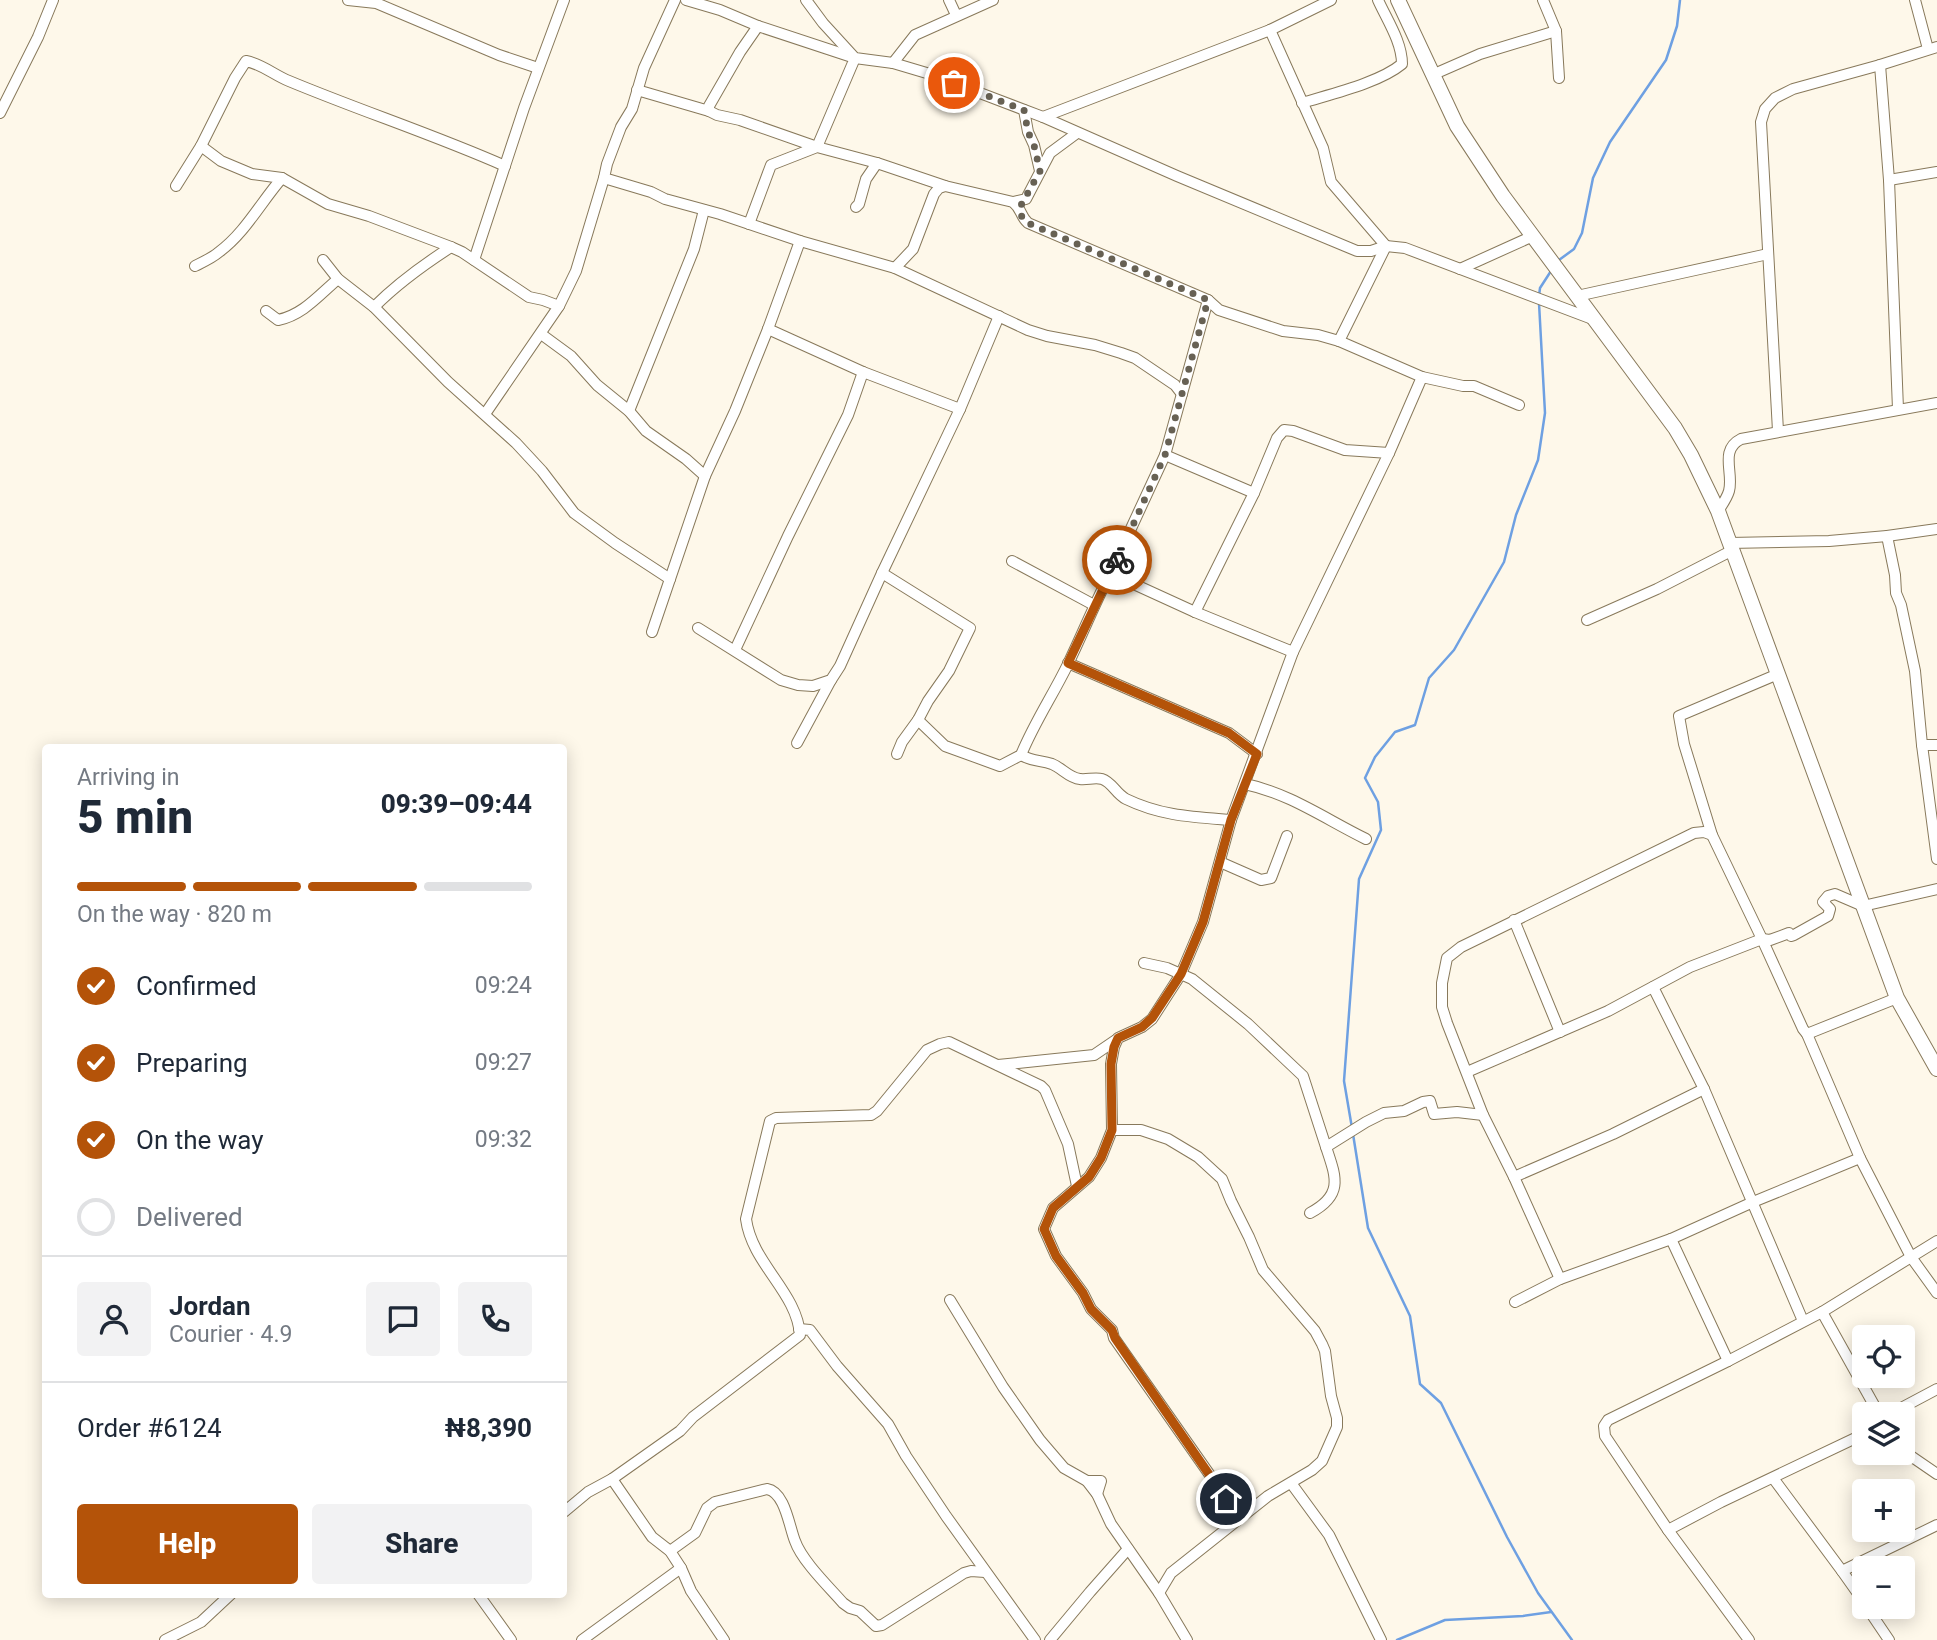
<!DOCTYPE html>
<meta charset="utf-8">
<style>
body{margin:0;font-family:Roboto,sans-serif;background:#f2f2f3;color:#1f2937;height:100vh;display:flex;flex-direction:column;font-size:26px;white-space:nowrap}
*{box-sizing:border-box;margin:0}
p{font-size:23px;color:#747a83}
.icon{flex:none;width:38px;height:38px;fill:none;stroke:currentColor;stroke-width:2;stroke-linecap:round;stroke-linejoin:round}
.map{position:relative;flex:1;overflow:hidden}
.details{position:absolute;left:42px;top:744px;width:525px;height:854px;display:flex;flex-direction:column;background:#fff;border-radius:7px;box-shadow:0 4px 18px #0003}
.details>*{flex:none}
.tools{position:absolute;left:1852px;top:1325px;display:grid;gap:14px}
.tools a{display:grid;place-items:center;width:63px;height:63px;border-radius:7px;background:#fff;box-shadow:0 4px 18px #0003;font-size:35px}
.pin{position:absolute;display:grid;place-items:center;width:60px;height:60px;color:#fff;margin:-30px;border:4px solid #fff;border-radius:50%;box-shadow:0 2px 7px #0007}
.courier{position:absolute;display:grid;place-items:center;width:70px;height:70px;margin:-35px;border:5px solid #b45309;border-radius:50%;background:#fff;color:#222;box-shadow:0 2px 9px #0007}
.head em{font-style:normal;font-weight:800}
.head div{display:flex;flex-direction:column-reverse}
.head{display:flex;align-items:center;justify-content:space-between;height:119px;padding:0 35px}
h1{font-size:46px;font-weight:800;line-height:52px}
.bar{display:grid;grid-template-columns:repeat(4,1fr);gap:10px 7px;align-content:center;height:84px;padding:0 35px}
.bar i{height:9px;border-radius:5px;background:#e0e1e3}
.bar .active{background:#b45309}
.bar p{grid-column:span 4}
.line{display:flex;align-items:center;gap:18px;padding:0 35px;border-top:2px solid #e0e1e3}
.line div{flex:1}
.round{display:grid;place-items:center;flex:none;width:74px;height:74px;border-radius:7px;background:#f2f2f3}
ol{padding:0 35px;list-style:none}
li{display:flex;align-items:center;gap:21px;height:77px}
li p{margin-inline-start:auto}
li .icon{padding:7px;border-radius:50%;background:#b45309;color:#fff;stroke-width:4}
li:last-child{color:#747a83}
li i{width:38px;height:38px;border:4px solid #e0e1e3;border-radius:50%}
.primary-button{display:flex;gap:14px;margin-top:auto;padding:14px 35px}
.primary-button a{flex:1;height:80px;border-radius:7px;background:#b45309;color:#fff;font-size:28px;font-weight:800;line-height:80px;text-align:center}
.primary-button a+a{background:#f2f2f3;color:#1f2937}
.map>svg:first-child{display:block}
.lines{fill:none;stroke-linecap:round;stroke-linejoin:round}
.stream{stroke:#6ea0e2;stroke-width:2.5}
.street-casing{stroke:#88795b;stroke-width:12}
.secondary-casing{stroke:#88795b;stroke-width:16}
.street{stroke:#fff;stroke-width:10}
.secondary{stroke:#fff;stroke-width:14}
.done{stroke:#676154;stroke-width:7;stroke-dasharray:0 12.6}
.route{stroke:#b45309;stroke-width:9}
</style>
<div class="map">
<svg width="1937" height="1640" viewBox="0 0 1937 1640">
<rect width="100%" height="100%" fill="#fef8ea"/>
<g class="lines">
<g class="stream">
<path d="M1559 260 1574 249 1582 233 1593 178 1610 142 1666 60 1677 26 1680 0"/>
<path d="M1539 296 1540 288 1551 271"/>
<path d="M1352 1128 1344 1081 1359 879 1381 830 1378 802 1365 778 1375 757 1395 732 1415 725 1429 678 1454 650 1504 562 1516 515 1538 460 1545 413 1539 303"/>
<path d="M1353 1134 1368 1228 1410 1316 1420 1384 1441 1403 1507 1537 1538 1593 1572 1640"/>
<path d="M1397 1640 1445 1620 1523 1616 1551 1612"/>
</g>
<g class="street-casing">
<g id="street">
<path d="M348 0 376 3 499 55 538 68"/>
<path d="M675 0 644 68 632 109 621 127 607 164 604 178 651 192 665 199 720 214 800 241 895 268 1028 330 1047 336 1095 345 1121 353 1135 358 1175 385 1182 394"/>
<path d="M686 0 720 10 758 26"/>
<path d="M806 0 823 23 855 58 893 63 930 74 1043 117 1177 176 1357 251H1371L1386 246 1405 248 1595 320"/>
<path d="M949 0 956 15"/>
<path d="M1543 0 1556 31 1559 78"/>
<path d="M1915 0 1928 49"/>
<path d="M1270 30 1323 148 1331 182 1386 246 1339 341"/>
<path d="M893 63 915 35 993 0"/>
<path d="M1880 65 1889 180 1898 409"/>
<path d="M1432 75 1480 54 1556 31"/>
<path d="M637 90 709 111"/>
<path d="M1302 103C1331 94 1379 83 1402 64 1402 42 1387 20 1378 0"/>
<path d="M1024 110 1028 132 1034 145 1040 171"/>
<path d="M0 113 38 37 53 0"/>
<path d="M1043 117 1270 30 1331 0"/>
<path d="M201 146 221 161 252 174 282 178 328 204 369 216 451 247 462 252 529 297 543 300 559 306 576 271 604 178"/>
<path d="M1889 180 1937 172"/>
<path d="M176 186 201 146 235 78 246 61C262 64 274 75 289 81 361 111 435 135 505 166"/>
<path d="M1013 202 1026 199 1050 153 1077 133"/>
<path d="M856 207 859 204 866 179 877 163"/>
<path d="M749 224 771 165 817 147 855 58 758 26 740 52 709 106V111L717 115 740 120 817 147 877 163 945 186"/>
<path d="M323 260 338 279 374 307 448 382 516 443 542 471 574 513 615 543 670 579"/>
<path d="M474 260 524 108 564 0"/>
<path d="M195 266C203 262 212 258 219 252 245 233 261 202 282 178"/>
<path d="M895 268 913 249 934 194 939 188 945 186 1013 202C1022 209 1020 216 1028 223L1208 300 1219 310 1283 331 1318 335 1339 341 1422 377 1463 386H1474L1519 405"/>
<path d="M1460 269 1533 236"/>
<path d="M1577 296 1768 254"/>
<path d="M374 307C398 283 423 265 451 247"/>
<path d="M266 311 278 320C303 315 319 295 338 279"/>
<path d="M768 329 863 372 960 409"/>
<path d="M541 334 571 356 597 385 629 411 646 431 686 459 705 476"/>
<path d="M629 411 694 249 704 210"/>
<path d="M485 414 559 306"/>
<path d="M1778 431 1761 122 1765 109 1775 98 1793 89 1880 65 1937 47"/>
<path d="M1165 455 1254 493"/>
<path d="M1718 511C1722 505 1727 498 1729 491 1734 473 1719 450 1741 439L1937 403"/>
<path d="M1887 536 1895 575 1896 593 1901 605 1915 671 1922 745 1937 859"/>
<path d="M1729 543 1829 541 1887 536 1937 529"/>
<path d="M1012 561 1094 605"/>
<path d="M882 573 970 628 949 671 928 701 918 720 902 742 897 754"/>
<path d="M1109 576 1165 455 1208 300"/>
<path d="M1195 612 1254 493 1277 438 1284 430 1293 431 1345 450 1389 453"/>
<path d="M1587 620 1657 589 1731 551"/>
<path d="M698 628 781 680 798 685 813 686 831 680 840 666 882 573 960 409 999 316"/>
<path d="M652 632 705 476 735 411 768 329 800 241"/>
<path d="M735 650 788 536 848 415 863 372"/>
<path d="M1068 663 1229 733 1257 754"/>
<path d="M1778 674 1679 716 1684 744 1712 835 1762 939 1803 1029 1807 1034 1860 1158 1911 1257 1937 1293"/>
<path d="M918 720 945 746 1000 766 1021 755C1034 723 1053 695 1068 664 1082 635 1094 605 1109 576L1114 575 1195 612 1293 652"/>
<path d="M797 743 831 680"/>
<path d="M1922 745H1937"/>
<path d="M1021 755C1033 762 1041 760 1052 764 1062 768 1069 778 1080 779 1087 780 1095 777 1102 779 1112 782 1116 794 1126 799 1161 816 1193 817 1231 820"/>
<path d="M1245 784C1289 793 1327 820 1366 839"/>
<path d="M1220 862 1261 880 1271 878 1287 836"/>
<path d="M1514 920 1560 1032"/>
<path d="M1144 963 1167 968 1192 979 1248 1024 1303 1076 1326 1147"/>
<path d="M1653 987 1704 1089 1803 1321"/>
<path d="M1807 1034 1897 998"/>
<path d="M998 1065 1094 1055 1116 1040"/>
<path d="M1467 1072 1608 1011 1690 967 1762 939 1770 940 1789 933 1791 936 1794 935 1828 916 1830 909 1823 902 1828 896 1835 894 1863 906 1937 889"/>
<path d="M1112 1130 1111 1064 1114 1047 1118 1038 1142 1027 1152 1019 1181 974 1203 922 1231 820 1293 652 1389 453 1422 377"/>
<path d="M1514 1177 1613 1134 1704 1089"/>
<path d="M1310 1213C1344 1195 1336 1177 1326 1147L1366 1122 1384 1113 1404 1111 1423 1102 1430 1101 1434 1114 1457 1112 1483 1115"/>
<path d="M1671 1239 1728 1361"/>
<path d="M1560 1279 1514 1177 1483 1115 1447 1023 1442 1007V983L1447 958 1461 947 1694 833 1704 832 1712 835"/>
<path d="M950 1300 1003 1387 1040 1440 1064 1468 1087 1481 1097 1494 1111 1524 1159 1593 1187 1640"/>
<path d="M1515 1302 1560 1279 1671 1239 1753 1202 1860 1158"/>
<path d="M1822 1312 1879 1414"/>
<path d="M799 1329 810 1330 837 1366 888 1424 906 1456 946 1516 1035 1640"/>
<path d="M1890 1414 1937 1389"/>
<path d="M1902 1450 1937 1474"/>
<path d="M1773 1478 1842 1571 1864 1602"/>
<path d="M612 1479 680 1431 693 1417 800 1335C797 1292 752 1264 746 1219L770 1121 776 1118 871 1115 877 1111 927 1050 940 1044 949 1042 1041 1086 1045 1090 1068 1144 1077 1186"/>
<path d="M1087 1481H1101L1097 1494"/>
<path d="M1291 1483 1329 1535 1381 1640"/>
<path d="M564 1512 588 1492 612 1479 652 1537 670 1551 681 1568 691 1591 724 1640"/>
<path d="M1668 1530 1721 1502 1864 1434"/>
<path d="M670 1551 695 1533 707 1508 715 1502 767 1489C785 1492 789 1526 795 1541 802 1561 829 1587 843 1603L850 1608 860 1611 876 1626 882 1625 964 1573 971 1571 985 1572"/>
<path d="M1842 1571 1937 1525"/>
<path d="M1159 1593 1171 1573 1268 1496 1312 1470 1322 1461 1337 1427V1418L1331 1396 1325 1351 1322 1344 1315 1331 1263 1270 1249 1237 1231 1201 1222 1179 1198 1157 1168 1139 1141 1130H1112L1101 1158 1089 1177 1053 1208 1044 1229 1056 1256 1083 1293 1091 1309 1112 1330 1114 1338 1240 1518"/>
<path d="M478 1594 511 1640"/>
<path d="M1866 1606 1889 1640"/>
<path d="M165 1640 201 1622 231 1594"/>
<path d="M582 1640 681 1568"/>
<path d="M1050 1640 1090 1592 1128 1549"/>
<path d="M1749 1640 1668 1530 1605 1436 1604 1426 1608 1420 1728 1361 1822 1312 1937 1241"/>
</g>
</g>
<g class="secondary-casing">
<path id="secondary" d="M1398 0 1457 126 1503 196 1675 428 1691 455 1718 511 1897 998 1937 1069"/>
</g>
<use href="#street" class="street"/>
<use href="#secondary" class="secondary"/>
</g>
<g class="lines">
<path class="done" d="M954 83 1024 110 1028 132 1034 145 1040 171 1020 207 1022 218 1028 223 1208 300 1165 455 1117 560"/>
<path class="route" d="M1117 560 1068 663 1229 733 1257 754 1231 820 1203 922 1181 974 1152 1018 1142 1027 1118 1038 1114 1047 1111 1064 1112 1130 1101 1158 1089 1177 1053 1208 1044 1229 1056 1256 1083 1293 1091 1309 1112 1330 1115 1338 1226 1499"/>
</g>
</svg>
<div class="tools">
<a><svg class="icon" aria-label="locate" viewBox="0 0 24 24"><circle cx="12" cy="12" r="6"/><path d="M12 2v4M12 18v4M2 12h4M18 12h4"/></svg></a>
<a><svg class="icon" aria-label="layers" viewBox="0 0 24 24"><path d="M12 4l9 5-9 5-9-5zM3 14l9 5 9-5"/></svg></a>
<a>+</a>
<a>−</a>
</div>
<div class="pin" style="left:954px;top:83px;background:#ea580c"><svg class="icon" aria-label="bag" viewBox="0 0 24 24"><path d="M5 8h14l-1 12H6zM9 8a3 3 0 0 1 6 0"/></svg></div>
<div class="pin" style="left:1226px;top:1499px;background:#1f2937"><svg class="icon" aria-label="home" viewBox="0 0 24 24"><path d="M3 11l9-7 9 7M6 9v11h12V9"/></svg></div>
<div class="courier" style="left:1117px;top:560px"><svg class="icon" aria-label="bike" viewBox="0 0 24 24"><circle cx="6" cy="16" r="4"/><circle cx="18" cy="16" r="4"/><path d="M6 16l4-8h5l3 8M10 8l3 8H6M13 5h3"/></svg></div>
<section class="details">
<div class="head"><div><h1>5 min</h1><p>Arriving in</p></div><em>09:39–09:44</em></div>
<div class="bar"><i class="active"></i><i class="active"></i><i class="active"></i><i></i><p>On the way · 820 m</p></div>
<ol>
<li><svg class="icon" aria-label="check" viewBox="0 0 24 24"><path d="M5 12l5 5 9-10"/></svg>Confirmed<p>09:24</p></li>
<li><svg class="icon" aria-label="check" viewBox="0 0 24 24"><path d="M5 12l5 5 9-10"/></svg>Preparing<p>09:27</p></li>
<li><svg class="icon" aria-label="check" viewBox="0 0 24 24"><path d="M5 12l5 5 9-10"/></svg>On the way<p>09:32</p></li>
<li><i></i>Delivered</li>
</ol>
<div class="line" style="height:126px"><a class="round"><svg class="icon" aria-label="person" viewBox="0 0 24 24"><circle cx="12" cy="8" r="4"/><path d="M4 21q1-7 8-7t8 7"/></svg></a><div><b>Jordan</b><p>Courier · 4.9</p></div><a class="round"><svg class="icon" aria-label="chat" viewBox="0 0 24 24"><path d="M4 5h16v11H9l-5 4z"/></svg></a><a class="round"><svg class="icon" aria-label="phone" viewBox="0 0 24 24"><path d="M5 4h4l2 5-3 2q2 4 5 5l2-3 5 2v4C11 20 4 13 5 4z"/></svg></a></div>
<div class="line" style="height:91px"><div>Order #6124</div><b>₦8,390</b></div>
<div class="primary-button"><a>Help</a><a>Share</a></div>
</section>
</div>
